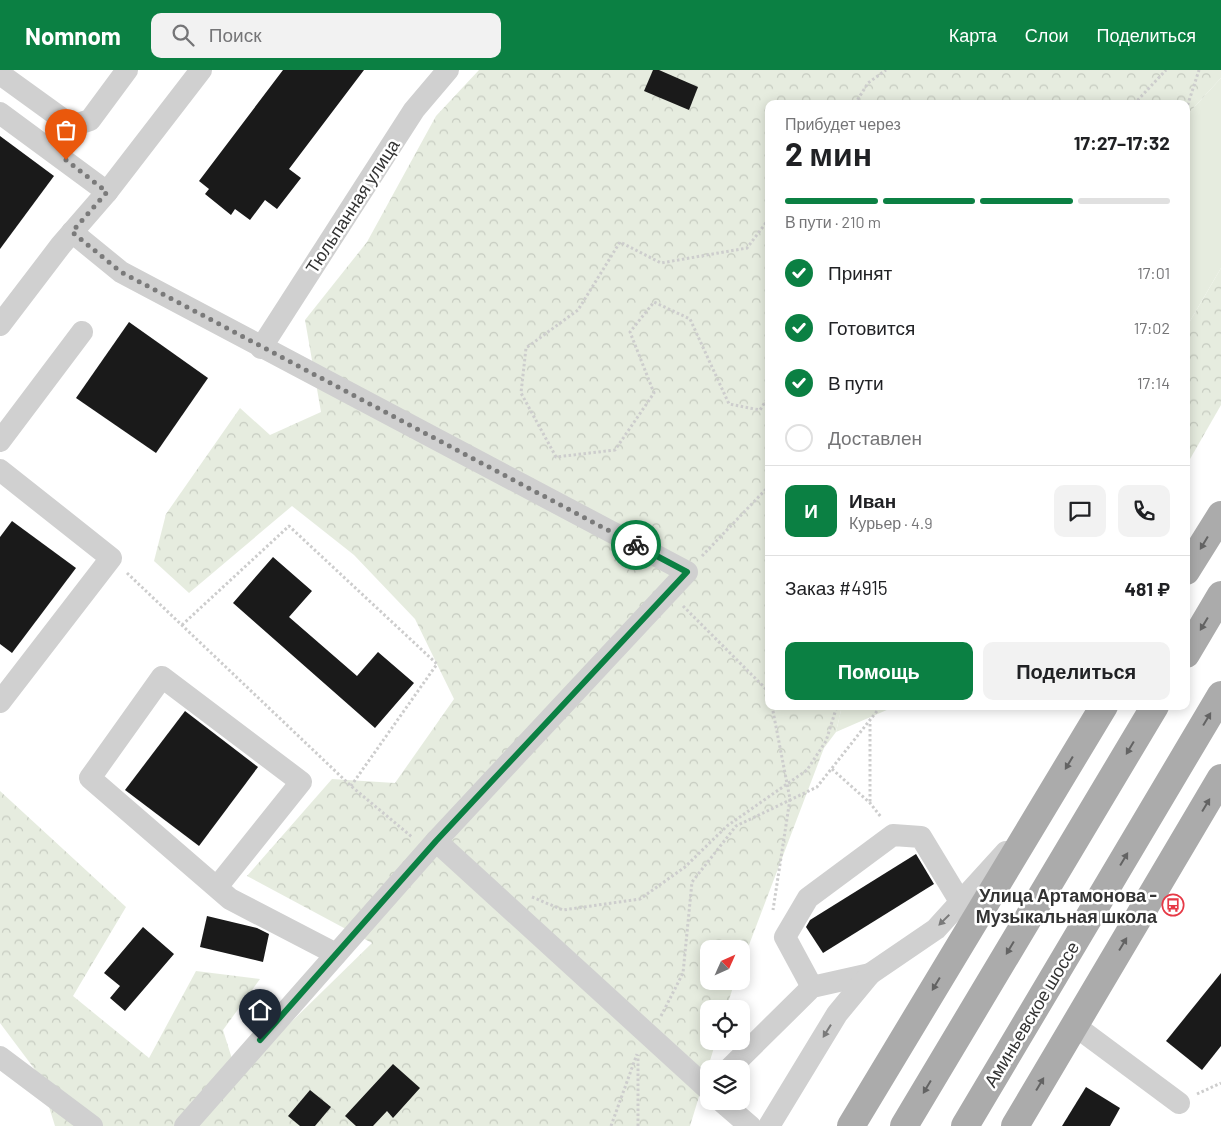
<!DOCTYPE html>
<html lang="ru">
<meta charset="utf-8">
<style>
body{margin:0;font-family:Barlow,sans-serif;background:#f2f2f2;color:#202124;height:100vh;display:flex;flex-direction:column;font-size:19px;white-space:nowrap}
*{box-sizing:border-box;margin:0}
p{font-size:16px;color:#757577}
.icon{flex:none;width:28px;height:28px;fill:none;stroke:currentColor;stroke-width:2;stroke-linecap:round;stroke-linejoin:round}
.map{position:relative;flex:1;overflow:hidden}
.sheet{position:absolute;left:765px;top:30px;width:425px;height:610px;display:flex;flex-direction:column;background:#fff;border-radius:10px;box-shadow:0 2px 12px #0003}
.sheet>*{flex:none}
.needle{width:32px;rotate:45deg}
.buttons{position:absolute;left:700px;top:870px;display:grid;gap:10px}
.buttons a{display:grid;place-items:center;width:50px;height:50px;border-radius:10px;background:#fff;box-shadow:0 2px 12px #0003;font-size:25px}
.pin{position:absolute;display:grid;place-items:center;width:42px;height:42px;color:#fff;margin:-51px -21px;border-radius:50% 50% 50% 0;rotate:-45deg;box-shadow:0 0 5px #0007}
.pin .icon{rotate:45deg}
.courier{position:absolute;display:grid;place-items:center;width:50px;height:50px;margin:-25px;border:4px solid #0b8043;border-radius:50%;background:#fff;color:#222;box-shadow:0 1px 6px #0007}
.headline em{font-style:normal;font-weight:700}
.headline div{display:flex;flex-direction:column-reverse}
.headline{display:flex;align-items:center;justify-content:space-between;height:85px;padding:0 20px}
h1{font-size:32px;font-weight:700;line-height:38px}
.bar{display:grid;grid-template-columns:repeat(4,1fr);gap:8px 5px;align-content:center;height:60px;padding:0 20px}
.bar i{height:6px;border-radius:4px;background:#e0e0e0}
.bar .selected{background:#0b8043}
.bar p{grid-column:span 4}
.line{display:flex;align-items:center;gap:12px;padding:0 20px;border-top:1px solid #e0e0e0}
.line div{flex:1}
.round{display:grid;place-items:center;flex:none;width:52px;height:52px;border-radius:10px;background:#f2f2f2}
ol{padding:0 20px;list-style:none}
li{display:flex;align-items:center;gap:15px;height:55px}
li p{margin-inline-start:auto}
li .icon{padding:5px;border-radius:50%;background:#0b8043;color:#fff;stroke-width:4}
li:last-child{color:#757577}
li i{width:28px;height:28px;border:2px solid #e0e0e0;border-radius:50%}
.button{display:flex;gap:10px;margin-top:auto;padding:10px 20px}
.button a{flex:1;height:58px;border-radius:10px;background:#0b8043;color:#fff;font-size:20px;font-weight:700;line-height:58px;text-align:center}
.button a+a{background:#f2f2f2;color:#202124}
header{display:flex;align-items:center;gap:30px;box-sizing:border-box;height:70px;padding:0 25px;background:#0b8043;color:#fff}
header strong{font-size:24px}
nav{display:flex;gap:28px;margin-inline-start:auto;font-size:18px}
.search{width:350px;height:45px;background:#f2f2f2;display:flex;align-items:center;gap:12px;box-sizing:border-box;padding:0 18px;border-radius:10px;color:#757577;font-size:19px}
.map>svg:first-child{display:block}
.green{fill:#e6ecdf}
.forest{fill:url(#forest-crowns)}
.building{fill:#1a1a1a}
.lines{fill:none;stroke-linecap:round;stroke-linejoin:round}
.path{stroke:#cdcdcd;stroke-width:3;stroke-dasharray:2.5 2.5;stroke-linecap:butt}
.minor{stroke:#d0d0d0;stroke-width:22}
.major{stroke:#ababab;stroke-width:28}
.oneway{fill:#636363}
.oneway2{fill:#7a7a7a}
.done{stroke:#7a7a7a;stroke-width:5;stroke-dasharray:0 9}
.route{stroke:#0b8043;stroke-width:6}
.labels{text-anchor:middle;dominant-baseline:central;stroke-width:5;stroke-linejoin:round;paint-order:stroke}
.street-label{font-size:18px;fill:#333;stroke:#fff}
.poi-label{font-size:18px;font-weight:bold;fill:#333;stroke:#fff;text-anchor:end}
</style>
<header>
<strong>Nomnom</strong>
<div class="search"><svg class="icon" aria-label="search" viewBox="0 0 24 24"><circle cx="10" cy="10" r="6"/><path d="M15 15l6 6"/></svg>Поиск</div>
<nav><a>Карта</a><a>Слои</a><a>Поделиться</a></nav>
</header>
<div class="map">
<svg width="1221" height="1056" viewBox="0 0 1221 1056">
<defs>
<pattern id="forest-crowns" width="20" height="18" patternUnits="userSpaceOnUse" patternTransform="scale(1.25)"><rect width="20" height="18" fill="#e6ecdf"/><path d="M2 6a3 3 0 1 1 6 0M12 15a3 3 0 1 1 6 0" fill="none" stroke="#c6cbc0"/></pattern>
</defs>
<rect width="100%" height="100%" fill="#fff"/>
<g class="green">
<path d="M1221 8V198L1186 258V46Z"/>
<path d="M842 636H896L836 662Z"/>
</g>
<g class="forest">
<path d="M479 0H1221V8L1186 46V34H769V636H842L836 662 824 678 741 896V879H709V911H735L726 939H709V971H716L690 1056H55L39 1005 0 953V721L126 837 73 926 149 988 196 901 260 909 223 960 237 1005 372 873 247 806 332 709 395 713 454 629 415 549 354 485 292 436 189 523 154 491 166 444 240 338 270 365 321 342 305 250 367 172 436 46Z"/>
<path d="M1221 198V335L1186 396V258Z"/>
</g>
<g class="building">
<path d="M283 0H364L289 99 301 108 277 139 265 130 250 150 235 139 231 145 205 124 209 119 199 111Z"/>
<path d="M653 0H659L698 17 689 40 644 21Z"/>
<path d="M0 66 54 106 0 179Z"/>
<path d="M129 252 208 308 156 383 76 328Z"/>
<path d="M12 451 76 498 12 583 0 574V467Z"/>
<path d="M273 487 312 521 289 547 357 606 378 582 414 613 375 658 233 533Z"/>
<path d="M185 641 258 697 199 776 125 720Z"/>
<path d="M916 784 934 814 823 883 806 857 810 850Z"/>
<path d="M207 846 257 858 269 864 263 892 200 877Z"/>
<path d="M143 857 174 884 125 941 110 928 120 916 104 903Z"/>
<path d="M1221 903V976L1202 1000 1166 971Z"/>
<path d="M393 994 420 1018 393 1048 387 1041 373 1056H356L345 1046Z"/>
<path d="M1086 1017 1120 1038 1110 1056H1062Z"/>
<path d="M310 1020 331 1037 315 1056H300L288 1046Z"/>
</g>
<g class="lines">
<g class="path">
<path d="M855 34 868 13 886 0"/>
<path d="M1134 34 1166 0"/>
<path d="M1186 40 1199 0"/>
<path d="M769 149 747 178 661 193 620 172 578 240 526 278 521 323 556 387 615 380 654 323 630 262 654 232 690 249 729 334 760 340 769 326"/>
<path d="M702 486 769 416"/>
<path d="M127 503 351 716 412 767"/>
<path d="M683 536 769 622"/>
<path d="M182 555 289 456 437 594 351 716"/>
<path d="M772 636 790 729 773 840"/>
<path d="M870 654V733"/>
<path d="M832 699 870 733 881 747"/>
<path d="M532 827 563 840 640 829 685 797 727 756 807 700 826 671 837 636"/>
<path d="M661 946 683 903 692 812 736 756 817 717 881 636"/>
<path d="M1197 1024 1221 1013"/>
<path d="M611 1056 637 984"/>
<path d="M638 1056V985"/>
</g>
<g class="minor">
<path d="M0 4 72 56 90 50 127 0"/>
<path d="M0 43 107 122"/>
<path d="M72 162 121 202 687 502 436 771 185 1056"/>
<path d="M0 255 61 175 107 122 201 0"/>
<path d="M261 278 414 40 448 0"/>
<path d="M0 371 82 262"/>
<path d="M0 400 111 488 0 632"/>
<path d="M436 771 709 1020"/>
<path d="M217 817 301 712 162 607 90 708 230 829 336 884"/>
<path d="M812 917 785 867 808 828 893 765 921 767 961 833"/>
<path d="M1074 955 1179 1033"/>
<path d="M0 987 92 1056"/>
<path d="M729 999 812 917 870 904"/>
<path d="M721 1031 750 1056"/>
<path d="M769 1056 837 944 870 904 936 859 1006 782"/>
</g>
<g class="major">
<path d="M1186 501 1221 445"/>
<path d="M1186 584 1221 525"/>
<path d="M851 1056 1104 636"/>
<path d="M904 1056 1155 636"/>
<path d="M965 1056 1221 625"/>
<path d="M1015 1056 1221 708"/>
</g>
</g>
<defs><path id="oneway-solid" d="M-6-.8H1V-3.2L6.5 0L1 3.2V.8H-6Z" transform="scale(1.25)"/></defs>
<g class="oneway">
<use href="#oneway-solid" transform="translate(1204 473) rotate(121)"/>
<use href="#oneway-solid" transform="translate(1204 554) rotate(121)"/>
<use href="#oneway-solid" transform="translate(1207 649) rotate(-59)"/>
<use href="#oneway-solid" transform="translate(1130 678) rotate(121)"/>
<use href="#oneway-solid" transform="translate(1069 693) rotate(121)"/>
<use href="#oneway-solid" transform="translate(1206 735) rotate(-59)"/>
<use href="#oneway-solid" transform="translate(1124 789) rotate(-59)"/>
<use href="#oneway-solid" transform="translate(1123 874) rotate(-59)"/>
<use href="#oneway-solid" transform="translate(1010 878) rotate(121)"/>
<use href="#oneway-solid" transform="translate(936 914) rotate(121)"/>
<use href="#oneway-solid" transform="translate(1040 1014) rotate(-59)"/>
<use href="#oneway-solid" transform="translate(927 1017) rotate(121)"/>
</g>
<g class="oneway2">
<use href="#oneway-solid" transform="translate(944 850) rotate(135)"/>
<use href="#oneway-solid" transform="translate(827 961) rotate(122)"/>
</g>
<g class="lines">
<path class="done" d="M66 90 107 122 72 162 121 202 636 475"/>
<path class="route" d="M260 970 436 771 687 502 636 475"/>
</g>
<defs>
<g id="bus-ring" transform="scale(1.125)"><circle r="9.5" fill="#fff" stroke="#e63946" stroke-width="1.5"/><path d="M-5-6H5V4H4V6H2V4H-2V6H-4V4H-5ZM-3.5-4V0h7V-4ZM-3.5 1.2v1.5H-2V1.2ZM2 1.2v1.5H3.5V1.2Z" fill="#e63946"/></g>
</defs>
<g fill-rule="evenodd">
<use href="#bus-ring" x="1173" y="835"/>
</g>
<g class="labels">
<g class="street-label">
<text transform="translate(352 136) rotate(-57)">Тюльпанная улица</text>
<text transform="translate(1031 944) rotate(-59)">Аминьевское шоссе</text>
</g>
<g class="poi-label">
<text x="1157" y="825">Улица Артамонова -<tspan x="1157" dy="21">Музыкальная школа</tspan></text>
</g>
</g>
</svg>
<div class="buttons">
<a><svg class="needle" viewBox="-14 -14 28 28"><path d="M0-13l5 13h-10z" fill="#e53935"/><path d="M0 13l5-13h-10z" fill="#757577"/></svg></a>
<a><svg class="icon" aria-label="locate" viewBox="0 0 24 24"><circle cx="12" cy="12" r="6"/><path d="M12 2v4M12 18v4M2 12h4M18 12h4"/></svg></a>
<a><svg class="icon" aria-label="layers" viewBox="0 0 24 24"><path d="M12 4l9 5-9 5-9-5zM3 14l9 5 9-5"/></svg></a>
</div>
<div class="pin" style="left:66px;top:90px;background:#ea580c"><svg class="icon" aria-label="bag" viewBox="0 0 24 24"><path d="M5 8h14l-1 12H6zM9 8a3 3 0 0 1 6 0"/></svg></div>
<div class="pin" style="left:260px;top:970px;background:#1f2937"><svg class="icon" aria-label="home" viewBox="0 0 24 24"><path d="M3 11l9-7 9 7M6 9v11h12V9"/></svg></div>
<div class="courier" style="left:636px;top:475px"><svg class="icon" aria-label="bike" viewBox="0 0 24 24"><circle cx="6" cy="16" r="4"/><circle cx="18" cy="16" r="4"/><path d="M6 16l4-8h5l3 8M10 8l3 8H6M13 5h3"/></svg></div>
<section class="sheet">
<div class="headline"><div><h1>2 мин</h1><p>Прибудет через</p></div><em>17:27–17:32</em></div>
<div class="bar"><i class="selected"></i><i class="selected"></i><i class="selected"></i><i></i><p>В пути · 210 m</p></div>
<ol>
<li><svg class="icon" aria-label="check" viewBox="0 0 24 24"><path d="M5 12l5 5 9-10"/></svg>Принят<p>17:01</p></li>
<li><svg class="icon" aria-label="check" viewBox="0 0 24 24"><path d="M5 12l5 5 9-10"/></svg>Готовится<p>17:02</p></li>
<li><svg class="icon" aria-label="check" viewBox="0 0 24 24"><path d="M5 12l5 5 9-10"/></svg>В пути<p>17:14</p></li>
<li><i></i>Доставлен</li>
</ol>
<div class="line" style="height:90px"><b class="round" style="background:#0b8043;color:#fff">И</b><div><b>Иван</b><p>Курьер · 4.9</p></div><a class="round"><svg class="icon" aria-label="chat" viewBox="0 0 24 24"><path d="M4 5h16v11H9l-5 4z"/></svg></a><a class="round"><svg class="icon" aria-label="phone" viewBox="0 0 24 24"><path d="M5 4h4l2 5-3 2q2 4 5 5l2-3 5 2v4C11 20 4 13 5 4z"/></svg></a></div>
<div class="line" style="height:65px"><div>Заказ #4915</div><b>481 ₽</b></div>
<div class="button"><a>Помощь</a><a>Поделиться</a></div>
</section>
</div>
